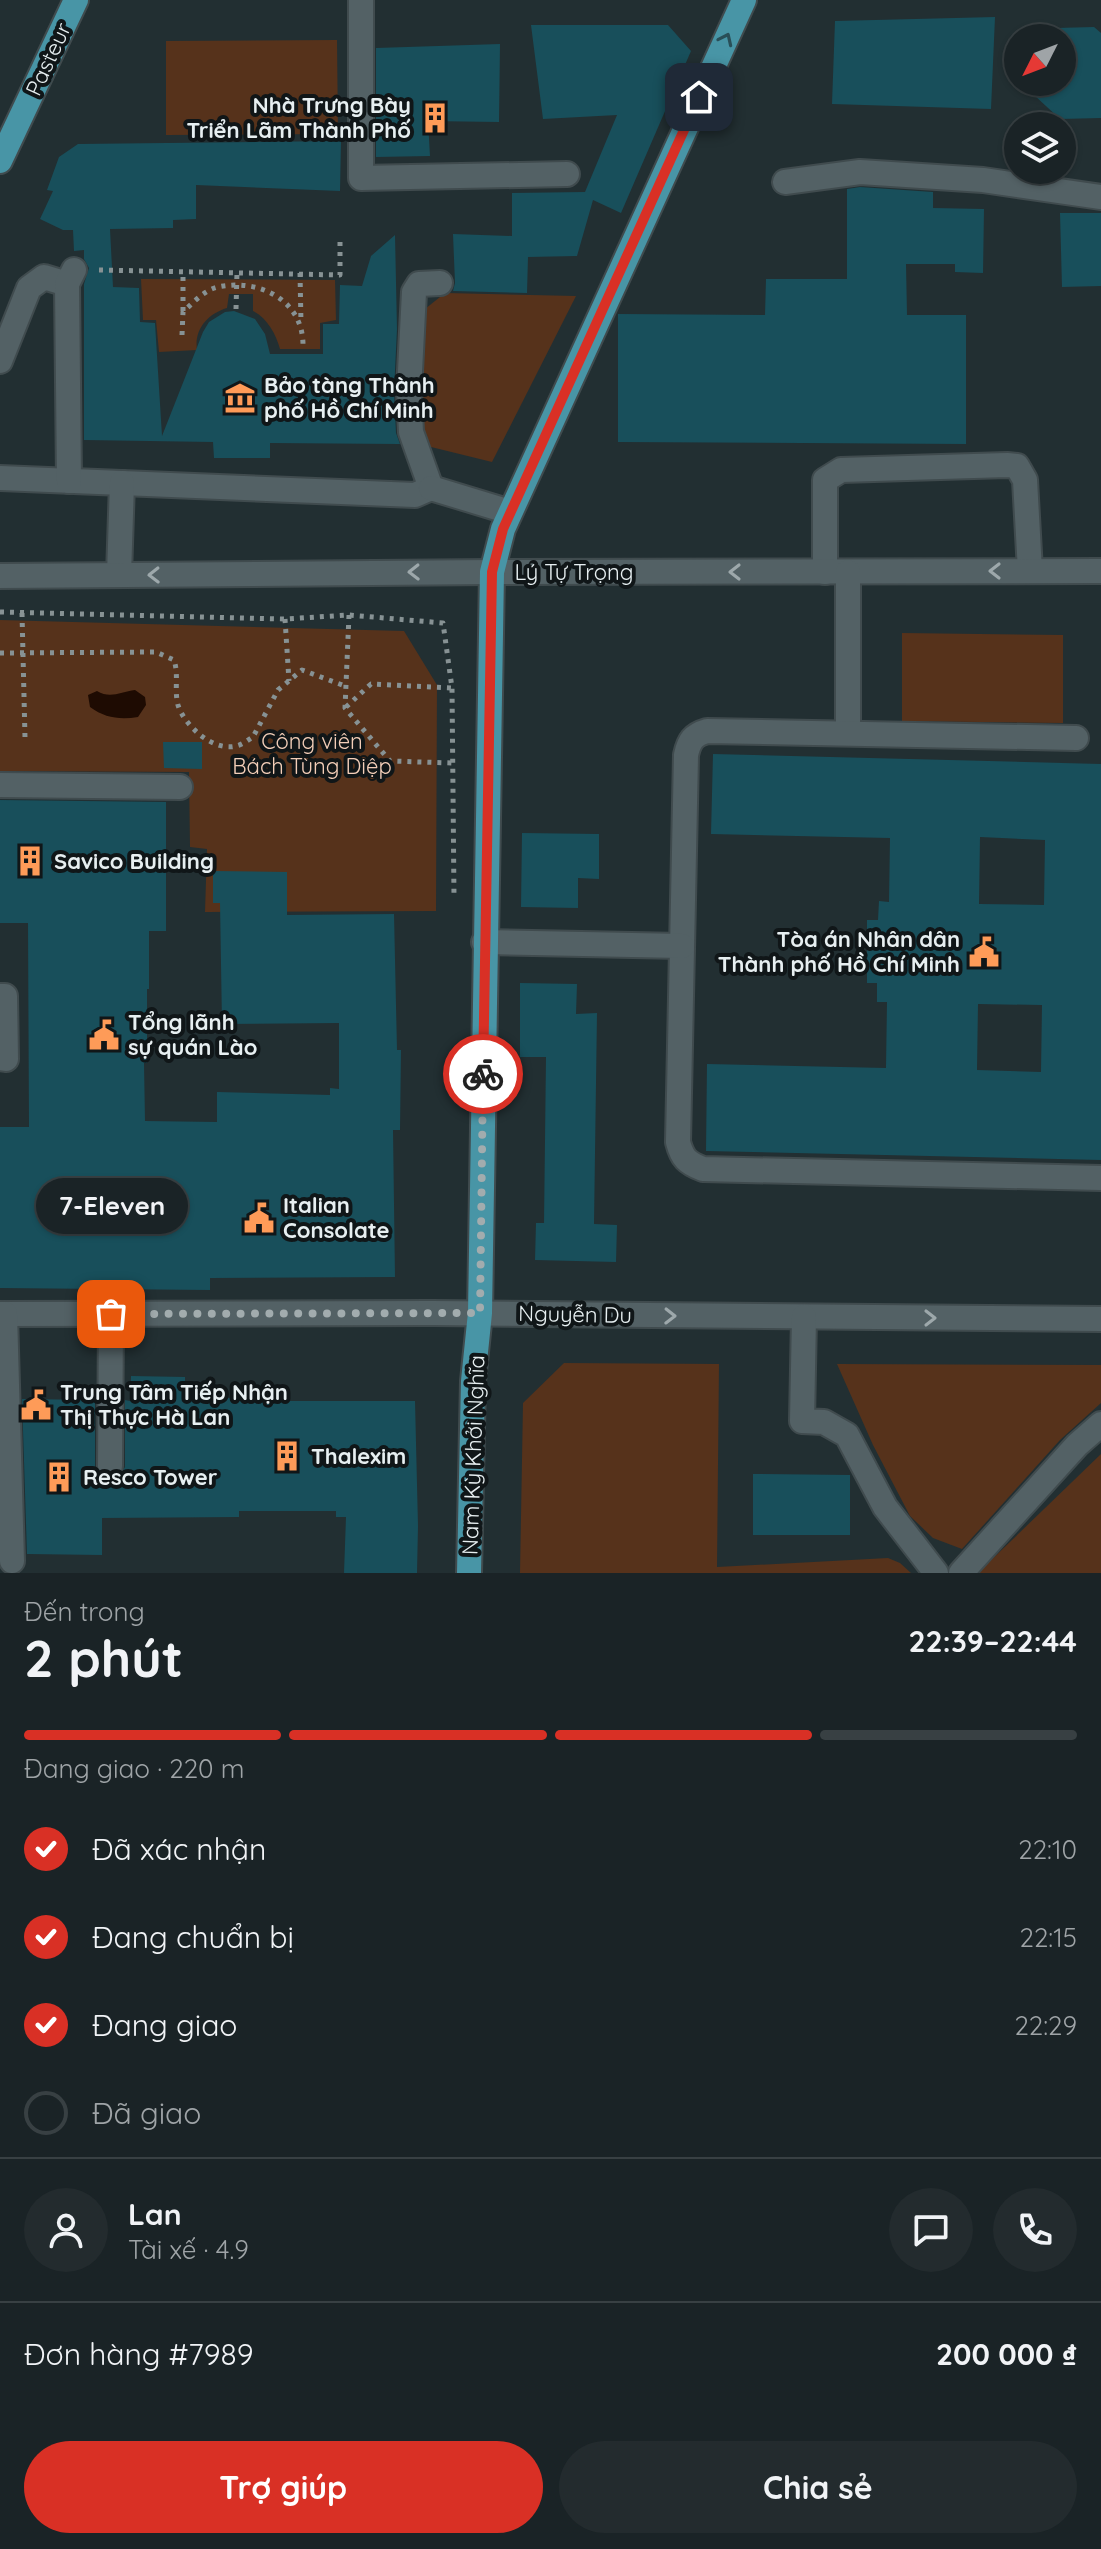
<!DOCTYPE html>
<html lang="vi">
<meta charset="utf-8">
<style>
body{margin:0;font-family:Quicksand,sans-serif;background:#232b2e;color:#f1f3f6;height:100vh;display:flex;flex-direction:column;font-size:30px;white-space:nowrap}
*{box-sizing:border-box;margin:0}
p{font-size:26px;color:#9fa4a7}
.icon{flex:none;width:44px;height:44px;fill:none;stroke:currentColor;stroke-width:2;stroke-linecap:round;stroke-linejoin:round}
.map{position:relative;height:1573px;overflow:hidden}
.panel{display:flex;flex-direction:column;background:#1a2326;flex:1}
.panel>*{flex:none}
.needle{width:52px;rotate:228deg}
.fabs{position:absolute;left:1004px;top:24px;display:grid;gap:16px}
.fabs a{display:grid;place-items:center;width:72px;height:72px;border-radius:50%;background:#1a2326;box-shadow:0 2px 6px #0004,0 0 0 2px #384043;font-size:40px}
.pin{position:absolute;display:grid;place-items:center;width:68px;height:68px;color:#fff;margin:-34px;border-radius:16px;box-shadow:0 4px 12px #0006}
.courier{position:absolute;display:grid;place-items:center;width:80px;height:80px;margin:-40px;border:6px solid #d93025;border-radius:50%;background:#fff;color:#222;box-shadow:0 2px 10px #0007}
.bubble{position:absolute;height:56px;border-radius:28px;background:#1a2326;box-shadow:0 2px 6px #0004,0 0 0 2px #384043;font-size:26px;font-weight:700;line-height:56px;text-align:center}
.headline em{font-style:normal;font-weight:700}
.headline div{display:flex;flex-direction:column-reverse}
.headline{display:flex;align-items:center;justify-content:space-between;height:136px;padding:0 24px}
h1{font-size:52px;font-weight:700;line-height:60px}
.bar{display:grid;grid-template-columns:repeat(4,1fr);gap:12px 8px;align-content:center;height:96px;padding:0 24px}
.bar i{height:10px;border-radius:6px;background:#384043}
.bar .selected{background:#d93025}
.bar p{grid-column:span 4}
.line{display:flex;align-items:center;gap:20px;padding:0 24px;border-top:2px solid #384043}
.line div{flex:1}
.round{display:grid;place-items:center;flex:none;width:84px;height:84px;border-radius:42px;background:#232b2e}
ol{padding:0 24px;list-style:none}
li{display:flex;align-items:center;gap:24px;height:88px}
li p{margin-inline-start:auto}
li .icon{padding:8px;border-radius:50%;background:#d93025;color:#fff;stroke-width:4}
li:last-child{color:#9fa4a7}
li i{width:44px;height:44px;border:4px solid #384043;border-radius:50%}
.primary-button{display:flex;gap:16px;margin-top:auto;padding:16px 24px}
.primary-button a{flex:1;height:92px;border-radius:48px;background:#d93025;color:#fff;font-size:32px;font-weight:700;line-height:92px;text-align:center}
.primary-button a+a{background:#232b2e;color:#f1f3f6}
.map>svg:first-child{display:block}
.green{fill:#56321b}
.water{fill:#1e0b02}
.building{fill:#184f5b;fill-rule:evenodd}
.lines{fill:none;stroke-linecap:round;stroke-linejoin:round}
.minor-casing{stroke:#404b4e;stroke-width:28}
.major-casing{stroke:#404b4e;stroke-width:28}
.path{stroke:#879294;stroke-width:5;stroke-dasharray:4 6;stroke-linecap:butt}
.minor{stroke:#536165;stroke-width:24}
.major{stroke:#4895a6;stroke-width:24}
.oneway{stroke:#294f58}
.oneway2{stroke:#9da8ab}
.done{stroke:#a2acae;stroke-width:8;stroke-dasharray:0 14.4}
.route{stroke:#d93025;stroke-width:10}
.labels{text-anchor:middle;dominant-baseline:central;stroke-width:8;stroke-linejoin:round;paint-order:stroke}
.street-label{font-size:22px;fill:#e7eff1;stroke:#101618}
.poi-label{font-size:22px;font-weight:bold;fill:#e7eff1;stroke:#101618;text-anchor:start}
.park-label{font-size:22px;fill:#f3ceb8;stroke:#101618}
</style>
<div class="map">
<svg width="1101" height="1573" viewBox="0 0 1101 1573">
<rect width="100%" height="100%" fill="#222f32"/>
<g class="green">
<path d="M337 40 338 134 166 135V41Z"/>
<path d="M141 279 335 280 336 320 320 323V349H280C276 334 267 318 253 311V294H229L227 308C207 314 194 330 197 350L159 352 156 320H143Z"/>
<path d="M445 293 576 296 492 462 427 446 420 432V313Z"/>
<path d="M0 620 404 631 437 685 436 911 205 912 207 849 190 847 189 772 0 771Z"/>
<path d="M902 633 1063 635V723L902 721Z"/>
<path d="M564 1363 719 1364 717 1567 888 1558 900 1563 911 1573H520L523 1403Z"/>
<path d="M837 1364 1101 1365V1403L1060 1440 962 1549 933 1538 910 1516 873 1445Z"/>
<path d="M1101 1454V1573H978L985 1566Z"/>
</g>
<path class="water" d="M135 690 145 697 146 705 138 717C120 720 105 718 90 707L88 695 97 691C110 699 121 692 135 690Z"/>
<g class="building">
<path d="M995 17 991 109 832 104 835 21Z"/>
<path d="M531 25H668L691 51 621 213 593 200 577 256 528 257 527 293 453 291 455 283 453 234 512 236V193L585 192 617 115 543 119Z"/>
<path d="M1094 27 1101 33V118L1060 119 1020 82H1062V38H1047L1056 28Z"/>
<path d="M500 44 499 122 428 121 430 156 376 157V48Z"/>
<path d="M341 141 340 191 196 185V219L173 220V228L110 229 113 287 139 288 140 322 155 323 162 436 203 332 209 322 225 312 234 311 255 319 265 334 270 354H323V324H339L340 285 362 286 371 256 395 235 397 329 394 392 396 433 400 444 270 443V458H214L213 442 84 440V284L89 268 84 259V250L74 251 73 230H63L40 219 53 191 47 190 59 157 78 144Z"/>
<path d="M860 187 933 192V208L984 209 983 273 955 272V264H906L907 315H966V444L618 442V314L765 315 766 279H847V189Z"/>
<path d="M1060 213H1101V286L1062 287Z"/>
<path d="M163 742H202V769L164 768Z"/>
<path d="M713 754 1101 764V1160L706 1151 707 1064 886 1068 887 1002H877V983H867V920H878L879 901 889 902 890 838 711 834ZM980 837 1045 840 1044 905 979 904ZM978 1004 1042 1005 1041 1072 977 1070Z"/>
<path d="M0 800 166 802V931H149V989H147V1063H144L145 1121 217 1122V1092L330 1095V1088L339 1089V1023L222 1024 220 903H213V871L287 872V915L394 914 397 1050H401L400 1130H393L395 1277 210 1278V1290L0 1288V1127H29L28 923H0Z"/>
<path d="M522 833 599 834V879L578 878V908L521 907Z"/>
<path d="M520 983 577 984 576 1014 597 1013 594 1224 617 1225 616 1262 535 1260 536 1223H544L546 1057H520Z"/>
<path d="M131 1376 185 1377V1397L240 1398V1401H415L418 1526 417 1573H344L346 1517H336V1511H239V1517L102 1518V1555L27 1554 22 1399 95 1400V1467L102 1478 111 1481 118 1479 125 1467V1400L130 1401Z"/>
<path d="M753 1474 850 1475V1535H753Z"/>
</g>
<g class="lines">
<g class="minor-casing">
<g id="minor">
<path d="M361 0V178L567 174"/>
<path d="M785 182 860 172 983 180 1101 197"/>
<path d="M0 361 29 288 44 277 67 284"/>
<path d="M0 478 415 495 431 488 411 432 409 391 414 292 419 284 440 283"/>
<path d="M69 481 67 284 74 270"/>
<path d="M431 488 510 512"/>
<path d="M825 572V480L841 470 1007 465 1017 466 1025 480 1030 571"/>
<path d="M119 575 122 483"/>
<path d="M0 576 492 572 1101 571"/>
<path d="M848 733V572"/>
<path d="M1076 738 707 731C693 735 689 741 686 755L678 1142C682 1158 687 1163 703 1169L1101 1178"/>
<path d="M0 785 180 787"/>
<path d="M484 942 682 946"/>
<path d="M0 996H5L6 1059 0 1058"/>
<path d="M0 1314 432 1313 1101 1319"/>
<path d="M5 1314 12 1561"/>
<path d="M804 1317 802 1421 824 1422 847 1435 885 1507 936 1573"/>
<path d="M110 1466 111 1314"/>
<path d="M961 1573 1077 1445 1101 1424"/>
</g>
</g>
<g class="major-casing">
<g id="major">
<path d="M0 161 76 0"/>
<path d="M469 1573 473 1381 480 1313 492 572 503 529 744 0"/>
</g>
</g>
<g class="path">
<path d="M99 270 340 275V237"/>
<path d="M300 273 301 323"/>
<path d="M236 309 237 272"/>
<path d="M183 311V271"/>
<path d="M182 335 183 312C193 303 204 290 218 287 259 278 303 300 303 345"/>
<path d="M0 612 285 619 349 615 443 623 452 688 454 897"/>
<path d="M22 613 25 738"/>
<path d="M349 615 345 708 390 761 452 763"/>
<path d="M285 619 289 681"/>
<path d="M0 653 156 652 174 660C179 675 174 690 178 705 184 725 213 752 236 746 242 745 248 740 253 737L278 690 302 670 345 686"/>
<path d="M346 707 371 684 452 688"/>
</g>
<use href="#minor" class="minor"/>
<use href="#major" class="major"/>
</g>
<defs><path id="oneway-chevron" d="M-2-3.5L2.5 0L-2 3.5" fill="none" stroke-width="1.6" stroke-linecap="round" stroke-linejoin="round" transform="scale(2)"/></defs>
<use class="oneway" href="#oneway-chevron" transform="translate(726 39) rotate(-65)"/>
<g class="oneway2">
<use href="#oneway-chevron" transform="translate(995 571) rotate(180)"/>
<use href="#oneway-chevron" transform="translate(414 572) rotate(179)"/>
<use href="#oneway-chevron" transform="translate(735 572) rotate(-180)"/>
<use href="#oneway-chevron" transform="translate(154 575) rotate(179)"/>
<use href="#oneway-chevron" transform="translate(670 1316) rotate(1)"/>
<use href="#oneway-chevron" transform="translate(930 1318)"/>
</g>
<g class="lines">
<path class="done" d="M111 1314 480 1313 483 1074"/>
<path class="route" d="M483 1074 492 572 503 529 699 97"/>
</g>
<defs>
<g id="building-bare" transform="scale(2.4)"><path d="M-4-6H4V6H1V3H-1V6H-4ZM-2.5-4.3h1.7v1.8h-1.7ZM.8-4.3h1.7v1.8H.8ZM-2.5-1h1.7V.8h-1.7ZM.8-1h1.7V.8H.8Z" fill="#fe9b58" stroke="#101618" stroke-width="2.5" paint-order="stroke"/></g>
<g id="museum-bare" transform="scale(2.4)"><path d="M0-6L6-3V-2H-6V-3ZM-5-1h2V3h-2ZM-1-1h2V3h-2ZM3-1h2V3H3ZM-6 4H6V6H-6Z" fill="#fe9b58" stroke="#101618" stroke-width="2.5" paint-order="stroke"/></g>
<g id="civic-bare" transform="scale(2.4)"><path d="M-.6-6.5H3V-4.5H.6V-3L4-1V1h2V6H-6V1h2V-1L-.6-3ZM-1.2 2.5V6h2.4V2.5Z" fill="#fe9b58" stroke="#101618" stroke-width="2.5" paint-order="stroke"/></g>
</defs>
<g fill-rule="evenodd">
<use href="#building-bare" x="435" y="118"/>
<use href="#museum-bare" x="240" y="398"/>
<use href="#building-bare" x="30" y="861"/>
<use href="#civic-bare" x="984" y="952"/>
<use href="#civic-bare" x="104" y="1035"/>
<use href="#civic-bare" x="259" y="1218"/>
<use href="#civic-bare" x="36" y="1405"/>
<use href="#building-bare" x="287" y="1456"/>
<use href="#building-bare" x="59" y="1477"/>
</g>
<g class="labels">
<g class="street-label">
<text transform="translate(48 59) rotate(-65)">Pasteur</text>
<text x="574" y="572">Lý Tự Trọng</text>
<text transform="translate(575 1314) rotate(1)">Nguyễn Du</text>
<text transform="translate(473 1455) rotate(-88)">Nam Kỳ Khởi Nghĩa</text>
</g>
<g class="poi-label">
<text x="411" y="105" text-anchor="end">Nhà Trưng Bày<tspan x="411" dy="25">Triển Lãm Thành Phố</tspan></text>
<text x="264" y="385">Bảo tàng Thành<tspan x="264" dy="25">phố Hồ Chí Minh</tspan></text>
<text x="54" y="861">Savico Building</text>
<text x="960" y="939" text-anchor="end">Tòa án Nhân dân<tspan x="960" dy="25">Thành phố Hồ Chí Minh</tspan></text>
<text x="128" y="1022">Tổng lãnh<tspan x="128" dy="25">sự quán Lào</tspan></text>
<text x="283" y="1205">Italian<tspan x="283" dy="25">Consolate</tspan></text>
<text x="60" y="1392">Trung Tâm Tiếp Nhận<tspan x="60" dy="25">Thị Thực Hà Lan</tspan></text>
<text x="311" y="1456">Thalexim</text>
<text x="83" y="1477">Resco Tower</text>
</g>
<g class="park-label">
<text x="312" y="741">Công viên<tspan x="312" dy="25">Bách Tùng Diệp</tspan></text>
</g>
</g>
</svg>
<div class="fabs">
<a><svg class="needle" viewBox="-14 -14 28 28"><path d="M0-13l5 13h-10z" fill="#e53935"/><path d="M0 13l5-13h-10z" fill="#9fa4a7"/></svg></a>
<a><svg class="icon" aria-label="layers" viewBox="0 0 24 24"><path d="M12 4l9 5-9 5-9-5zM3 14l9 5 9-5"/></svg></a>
</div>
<div class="pin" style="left:111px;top:1314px;background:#ea580c"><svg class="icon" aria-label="bag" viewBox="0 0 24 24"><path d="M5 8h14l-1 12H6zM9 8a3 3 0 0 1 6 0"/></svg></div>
<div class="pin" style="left:699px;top:97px;background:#1f2937"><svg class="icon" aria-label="home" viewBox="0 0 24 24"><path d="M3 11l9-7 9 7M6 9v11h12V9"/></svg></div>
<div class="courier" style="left:483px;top:1074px"><svg class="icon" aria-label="bike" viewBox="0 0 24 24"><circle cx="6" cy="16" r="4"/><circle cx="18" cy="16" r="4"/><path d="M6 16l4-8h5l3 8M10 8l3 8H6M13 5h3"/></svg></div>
<div class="bubble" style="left:36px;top:1178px;width:152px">7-Eleven</div>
</div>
<section class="panel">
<div class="headline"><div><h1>2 phút</h1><p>Đến trong</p></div><em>22:39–22:44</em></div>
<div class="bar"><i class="selected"></i><i class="selected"></i><i class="selected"></i><i></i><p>Đang giao · 220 m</p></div>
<ol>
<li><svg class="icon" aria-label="check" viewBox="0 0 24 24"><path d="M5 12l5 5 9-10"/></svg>Đã xác nhận<p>22:10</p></li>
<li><svg class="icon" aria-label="check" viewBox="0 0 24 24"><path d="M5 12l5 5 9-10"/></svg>Đang chuẩn bị<p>22:15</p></li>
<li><svg class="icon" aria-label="check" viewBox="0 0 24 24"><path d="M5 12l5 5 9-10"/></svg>Đang giao<p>22:29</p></li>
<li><i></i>Đã giao</li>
</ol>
<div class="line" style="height:144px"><a class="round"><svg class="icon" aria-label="person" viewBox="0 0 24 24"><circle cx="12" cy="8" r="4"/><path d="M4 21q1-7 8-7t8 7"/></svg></a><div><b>Lan</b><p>Tài xế · 4.9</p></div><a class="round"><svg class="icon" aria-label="chat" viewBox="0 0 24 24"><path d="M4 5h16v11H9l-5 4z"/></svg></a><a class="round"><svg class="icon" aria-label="phone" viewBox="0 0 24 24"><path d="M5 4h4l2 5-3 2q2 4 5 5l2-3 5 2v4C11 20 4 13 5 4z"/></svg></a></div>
<div class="line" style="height:104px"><div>Đơn hàng #7989</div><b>200 000 ₫</b></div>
<div class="primary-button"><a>Trợ giúp</a><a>Chia sẻ</a></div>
</section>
